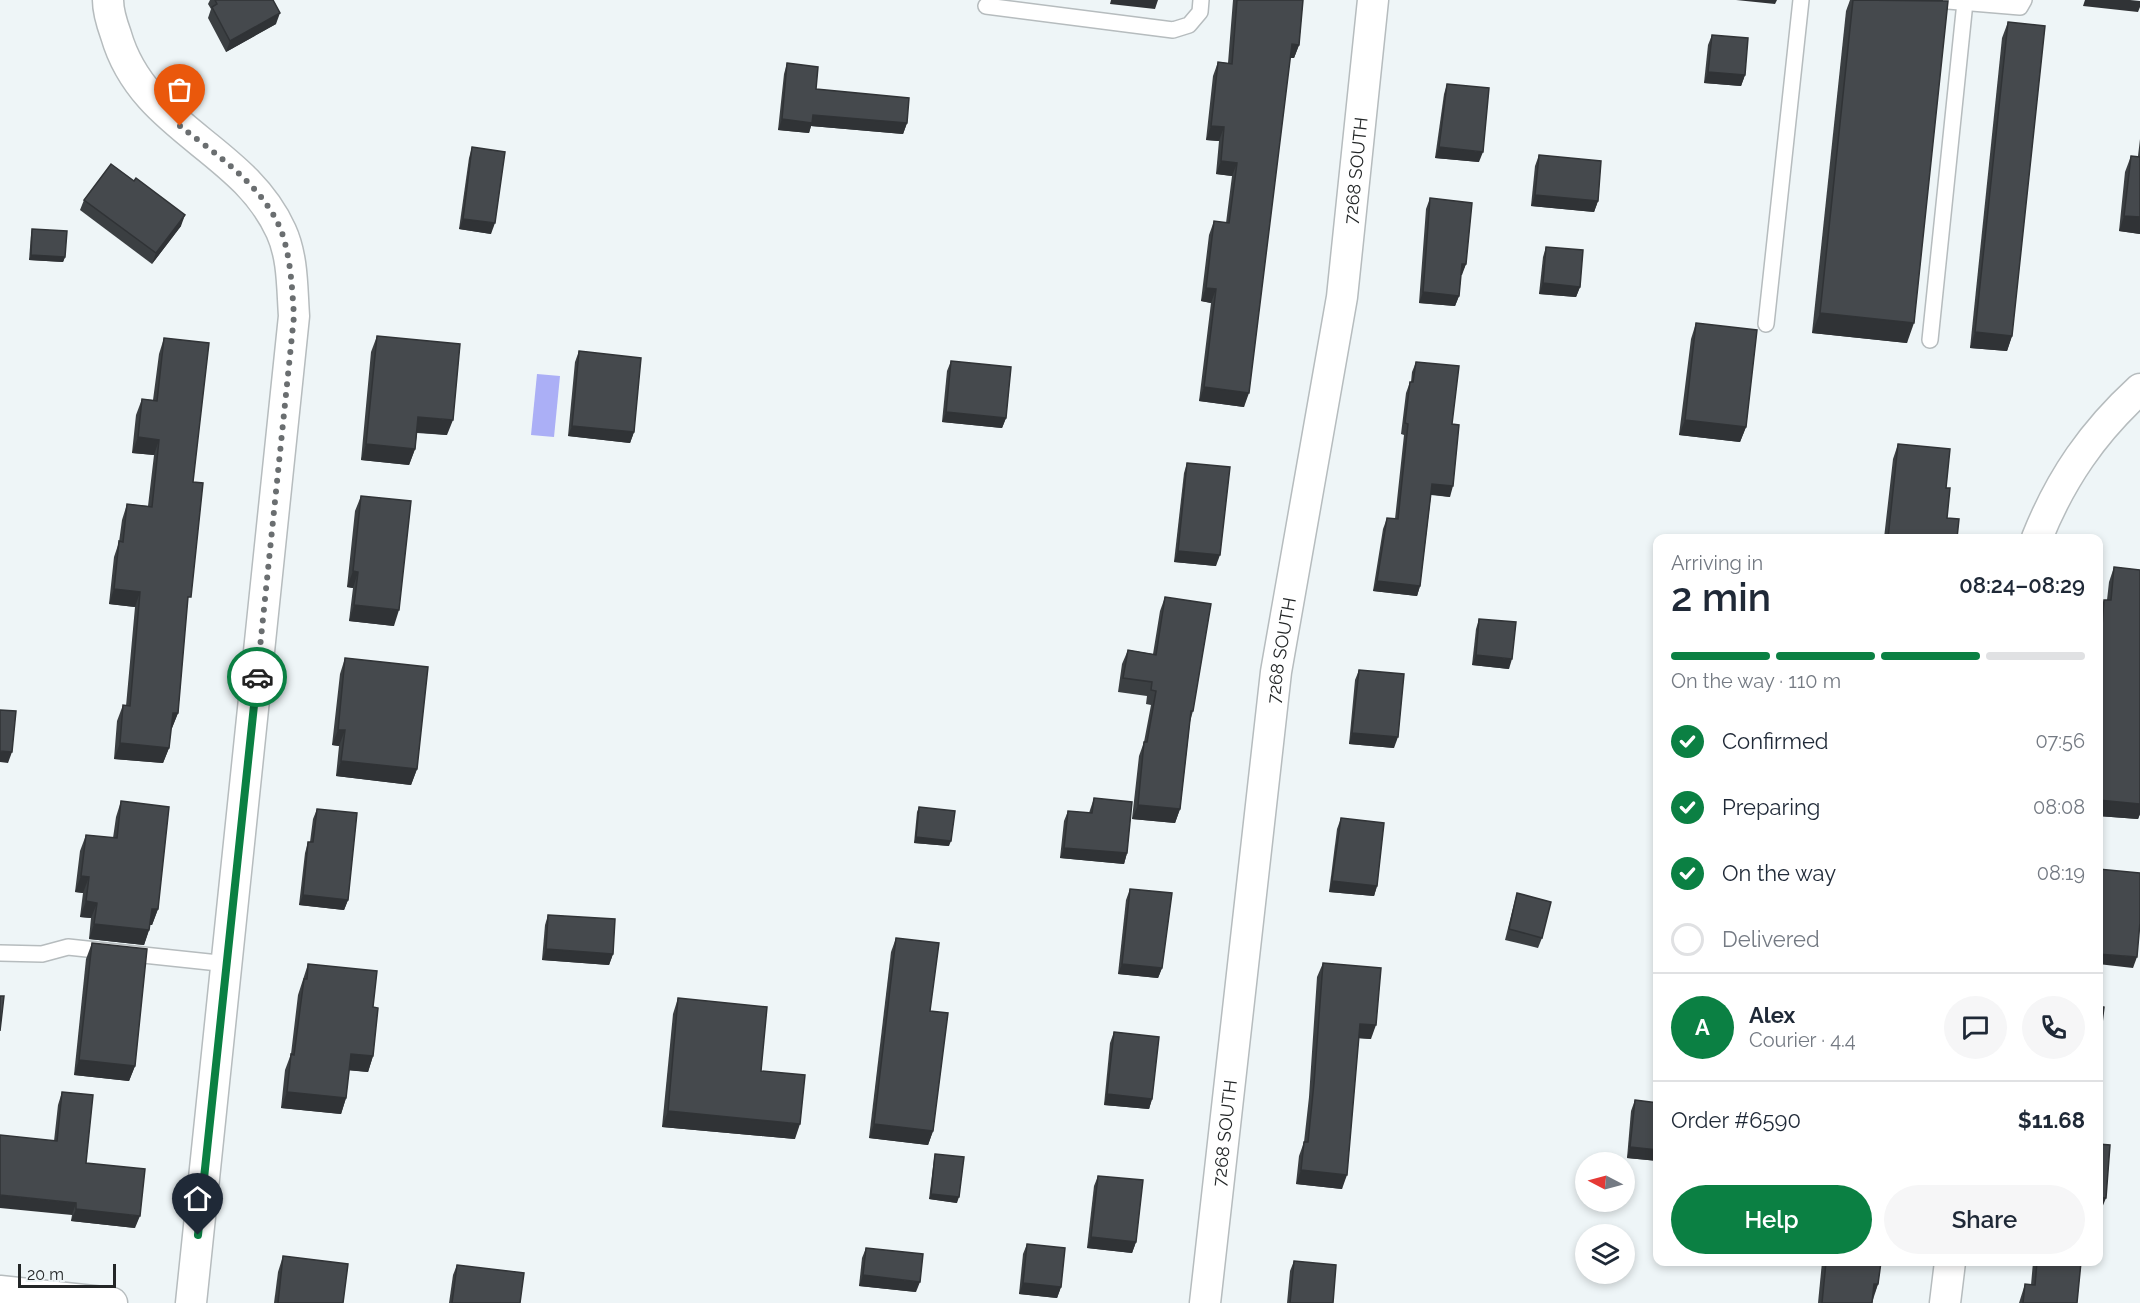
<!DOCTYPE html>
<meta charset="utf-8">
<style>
body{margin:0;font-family:Raleway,sans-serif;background:#f6f6f7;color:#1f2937;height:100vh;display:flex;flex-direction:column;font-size:22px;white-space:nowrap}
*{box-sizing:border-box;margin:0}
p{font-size:20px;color:#747a83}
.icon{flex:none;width:33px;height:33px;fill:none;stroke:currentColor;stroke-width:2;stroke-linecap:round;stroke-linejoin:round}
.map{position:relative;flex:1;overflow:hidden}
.panel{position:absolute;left:1653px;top:534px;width:450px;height:732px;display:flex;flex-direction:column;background:#fff;border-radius:12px;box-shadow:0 3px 9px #0003}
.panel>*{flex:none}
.needle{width:39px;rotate:276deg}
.tools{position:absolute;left:1575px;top:1152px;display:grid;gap:12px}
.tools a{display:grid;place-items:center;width:60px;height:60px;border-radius:50%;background:#fff;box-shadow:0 3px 9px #0003;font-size:30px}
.scale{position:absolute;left:18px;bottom:15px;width:98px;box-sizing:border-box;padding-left:6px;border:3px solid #232627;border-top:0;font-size:16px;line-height:21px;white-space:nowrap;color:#232627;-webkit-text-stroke:4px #eef5f7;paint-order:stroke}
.pin{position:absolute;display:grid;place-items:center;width:51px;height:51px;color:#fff;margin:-62px -26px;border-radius:50% 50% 50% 0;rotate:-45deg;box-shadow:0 0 6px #0007}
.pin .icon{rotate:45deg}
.courier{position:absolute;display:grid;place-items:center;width:60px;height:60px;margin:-30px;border:4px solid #0b8043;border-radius:50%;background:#fff;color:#222;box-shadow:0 2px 8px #0007}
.head em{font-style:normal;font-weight:600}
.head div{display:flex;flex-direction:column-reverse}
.head{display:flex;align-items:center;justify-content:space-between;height:102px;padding:0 18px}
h1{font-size:39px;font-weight:600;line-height:45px}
.bar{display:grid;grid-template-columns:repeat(4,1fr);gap:9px 6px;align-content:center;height:72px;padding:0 18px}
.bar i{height:8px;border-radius:4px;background:#e0e1e3}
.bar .selected{background:#0b8043}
.bar p{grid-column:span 4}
.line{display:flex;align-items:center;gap:15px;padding:0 18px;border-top:2px solid #e0e1e3}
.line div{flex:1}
.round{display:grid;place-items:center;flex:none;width:63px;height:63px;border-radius:32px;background:#f6f6f7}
ol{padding:0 18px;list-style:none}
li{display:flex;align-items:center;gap:18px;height:66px}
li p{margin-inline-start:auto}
li .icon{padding:6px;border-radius:50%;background:#0b8043;color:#fff;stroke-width:4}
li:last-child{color:#747a83}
li i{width:33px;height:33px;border:3px solid #e0e1e3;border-radius:50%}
.primary-button{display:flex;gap:12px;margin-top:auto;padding:12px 18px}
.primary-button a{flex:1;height:69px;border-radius:36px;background:#0b8043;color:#fff;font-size:24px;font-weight:600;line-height:69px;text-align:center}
.primary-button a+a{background:#f6f6f7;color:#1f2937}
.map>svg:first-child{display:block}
.water{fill:#abaff6}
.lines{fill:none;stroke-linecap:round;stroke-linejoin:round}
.lane-casing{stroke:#b6bcbe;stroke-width:18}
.street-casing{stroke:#b6bcbe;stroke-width:33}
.lane{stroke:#fff;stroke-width:15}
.street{stroke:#fff;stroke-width:30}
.wall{fill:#3b3f42}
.shaded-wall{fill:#303336}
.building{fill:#45494d;stroke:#303336;stroke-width:1.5}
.done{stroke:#6a6e70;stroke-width:6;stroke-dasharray:0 10.8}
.route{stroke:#0b8043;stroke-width:8}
.labels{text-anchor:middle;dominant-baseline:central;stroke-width:6;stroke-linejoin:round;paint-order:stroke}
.street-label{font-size:18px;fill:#232627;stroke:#eef5f7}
</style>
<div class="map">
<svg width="2140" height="1303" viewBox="0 0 2140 1303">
<rect width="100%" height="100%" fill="#eef5f7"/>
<path class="water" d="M537 374 560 376 554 437 531 435Z"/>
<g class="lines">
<g class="lane-casing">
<g id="lane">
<path d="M1936 0 2020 7 2024 0"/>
<path d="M986 6 1173 30 1189 25 1200 12 1201 0"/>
<path d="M1766 324 1801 0"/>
<path d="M1930 340 1965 2"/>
<path d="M0 953 42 954 68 947 228 964"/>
</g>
</g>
<g class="street-casing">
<g id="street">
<path d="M108 0C108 12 112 24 116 35 143 129 243 147 281 231 293 257 292 288 294 316L191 1303"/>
<path d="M2037 538C2061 478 2093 432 2140 389"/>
<path d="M0 1291 112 1303"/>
<path id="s1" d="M1205 1303 1276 672 1342 297 1373 0"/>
<path d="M1945 1303 1950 1262"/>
</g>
</g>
<use href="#lane" class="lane"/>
<use href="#street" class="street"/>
</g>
<g class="wall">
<path d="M210 0H273L276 24 226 52 208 18 211 9 208 4Z"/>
<path d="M1233 0H1303L1299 45 1294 58H1290L1244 407 1199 401 1211 303 1201 301 1209 235 1214 221 1226 223 1232 176 1216 174 1219 141 1206 140 1213 76 1218 62 1228 63Z"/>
<path d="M1850 0H1943L1907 343 1812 333 1846 11Z"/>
<path d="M2008 22 2012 336 2007 351 1970 348 2002 38Z"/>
<path d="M1712 35 1745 75 1741 86 1704 83 1708 45Z"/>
<path d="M787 63 816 89 907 123 903 134 811 126 809 133 778 130 784 74Z"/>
<path d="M1447 84 1479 162 1435 158 1444 94Z"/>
<path d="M2140 139V234L2119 231 2125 172 2131 156H2138Z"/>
<path d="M472 147 491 234 459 229 469 158Z"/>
<path d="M1539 155 1598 201 1594 212 1531 206 1535 166Z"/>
<path d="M1430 198 1466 264 1461 275 1459 296 1455 306 1419 303 1426 209Z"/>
<path d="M84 200 181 226 152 264 80 210Z"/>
<path d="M32 229 65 257 63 262 29 260 31 234Z"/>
<path d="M1546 247 1580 287 1576 297 1539 294 1543 257Z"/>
<path d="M1696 323 1746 427 1740 442 1679 435 1691 339Z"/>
<path d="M377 336 447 435 417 433 415 449 409 465 361 460 371 352Z"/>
<path d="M164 338 193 482 187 607 178 713 172 728H171L169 748 163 763 114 759 117 721 123 705 126 706 135 607 109 604 114 557 119 542 122 520 127 504 148 506 154 455 132 453 136 415 142 399 153 400 159 354Z"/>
<path d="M579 351 634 432 630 443 568 436 575 362Z"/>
<path d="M951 361 1006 418 1002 428 942 422 947 371Z"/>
<path d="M1416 362 1452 424 1450 497 1431 495 1420 586 1417 596 1373 591 1383 529 1387 518 1395 519 1404 435 1401 434 1406 393 1410 382H1411L1412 372Z"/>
<path d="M1898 444 1946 488 1947 518 1957 538H1884L1893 459Z"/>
<path d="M1187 463 1216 566 1174 562 1184 473Z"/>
<path d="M361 496 394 626 349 621 353 588 347 587 355 511Z"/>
<path d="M2114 567 2140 570V814L2138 819 2098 816V619L2099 615 2104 600H2107L2109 582Z"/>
<path d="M1165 597 1193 711 1190 722 1180 809 1175 823 1132 819 1139 756 1144 742 1151 705 1146 704 1147 696 1118 692 1122 664 1128 650 1153 654 1160 611Z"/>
<path d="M1479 619 1509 669 1472 665 1476 629Z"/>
<path d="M345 658 417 769 411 785 336 776 339 746 332 745 340 674Z"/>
<path d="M1359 670 1394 748 1349 744 1355 680Z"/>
<path d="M1094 798 1127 853 1124 864 1060 858 1064 821 1068 811 1089 813Z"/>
<path d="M121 801 158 909 152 925H150L149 930 144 945 89 939 91 918 80 917 83 893 75 892 80 851 86 835 113 838 116 817Z"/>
<path d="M919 807 949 846 914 843 917 812Z"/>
<path d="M317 809 348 900 344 910 299 905 305 853 308 842H310L313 819Z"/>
<path d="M1341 818 1377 886 1374 896 1329 892 1337 829Z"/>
<path d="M1130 889 1162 968 1158 978 1118 974 1126 900Z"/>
<path d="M1517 893 1542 938 1538 948 1505 940 1514 904Z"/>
<path d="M548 915 613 954 609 965 542 960 545 925Z"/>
<path d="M896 938 930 1011 933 1131 928 1145 869 1138 891 952Z"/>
<path d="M92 943 135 1066 129 1081 74 1075 86 959Z"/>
<path d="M1323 963 1371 1039 1359 1038 1342 1189 1296 1184 1299 1156 1304 1142 1309 1097 1317 977Z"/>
<path d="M308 964 373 1007V1056L368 1072 349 1070 346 1098 341 1114 281 1108 285 1070 291 1054 298 995Z"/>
<path d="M678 998 761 1071 795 1139 662 1127 673 1014Z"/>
<path d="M1114 1032 1152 1099 1149 1109 1104 1105 1110 1043Z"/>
<path d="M62 1092 86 1163 135 1228 71 1221 72 1215 54 1141 58 1105Z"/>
<path d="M1635 1100 1658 1103V1161L1627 1158 1631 1111Z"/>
<path d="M935 1154 957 1203 929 1199 934 1159Z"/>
<path d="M1098 1176 1136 1242 1132 1253 1087 1248 1094 1186Z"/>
<path d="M1027 1244 1061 1287 1057 1298 1019 1294 1023 1254Z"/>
<path d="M866 1248 916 1292 859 1286 862 1258Z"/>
<path d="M283 1256 343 1303H274L278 1272Z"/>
<path d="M1294 1261 1333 1303H1287L1290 1271Z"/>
<path d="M1822 1262H1881L1878 1284 1872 1303H1818Z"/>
<path d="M2033 1262H2081L2077 1303H2019L2025 1284 2031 1285Z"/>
<path d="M457 1265 520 1303H449L453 1275Z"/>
</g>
<g class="shaded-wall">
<path d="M1111 0H1158L1155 9 1110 4Z"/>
<path d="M1736 0H1777L1775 4Z"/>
<path d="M2085 0H2130L2140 1V7L2138 12 2083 6Z"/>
<path d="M280 13 276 24 226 52 230 41Z"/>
<path d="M1292 44 1299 45 1294 58H1287Z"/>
<path d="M1708 72 1745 75 1741 86 1704 83Z"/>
<path d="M813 115 907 123 903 134 811 126 809 133 778 130 782 119Z"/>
<path d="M1211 126 1224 127 1219 141 1206 140Z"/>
<path d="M1439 147 1483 152 1479 162 1435 158Z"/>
<path d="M1221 161 1237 163 1232 176 1216 174Z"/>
<path d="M1535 195 1598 201 1594 212 1531 206Z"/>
<path d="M185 215 181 226 152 264 156 253Z"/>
<path d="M2124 216 2140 217V234L2119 231Z"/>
<path d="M463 219 495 223 491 234 459 229Z"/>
<path d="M31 255 65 257 63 262 29 260Z"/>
<path d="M1462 264H1466L1462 275H1459Z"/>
<path d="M1543 283 1580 287 1576 297 1539 294Z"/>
<path d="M1206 288 1216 289 1211 303 1201 301Z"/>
<path d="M1423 292 1459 296 1455 306 1419 303Z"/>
<path d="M1820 313 1914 323 1907 343 1812 333Z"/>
<path d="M1975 332 2012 336 2007 351 1970 348Z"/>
<path d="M1204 387 1249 393 1244 407 1199 401Z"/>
<path d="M946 412 1006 418 1002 428 942 422Z"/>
<path d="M418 417 453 420 447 435 412 432Z"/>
<path d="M1685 420 1746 427 1740 442 1679 435Z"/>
<path d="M572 426 634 432 630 443 568 436Z"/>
<path d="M138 437 159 440 154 455 132 453Z"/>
<path d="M366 444 415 449 409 465 361 460Z"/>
<path d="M1432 484 1453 486 1450 497 1428 494Z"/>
<path d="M1178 551 1220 555 1216 566 1174 562Z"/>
<path d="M353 571 358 572 353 588 347 587Z"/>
<path d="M1377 581 1420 586 1417 596 1373 591Z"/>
<path d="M114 589 140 592 135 607 109 604Z"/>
<path d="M354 605 399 610 394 626 349 621Z"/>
<path d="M1476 655 1512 659 1509 669 1472 665Z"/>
<path d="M173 713H178L172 728H167Z"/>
<path d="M338 730H345L339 746 332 745Z"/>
<path d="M1352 733 1398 737 1394 748 1349 744Z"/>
<path d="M120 743 169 748 163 763 114 759Z"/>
<path d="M0 751 12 752 8 763 0 762Z"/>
<path d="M341 761 417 769 411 785 336 776Z"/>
<path d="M2098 800 2140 804V814L2138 819 2098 816Z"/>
<path d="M1138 805 1180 809 1175 823 1132 819Z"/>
<path d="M916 837 951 841 949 846 914 843Z"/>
<path d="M1064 848 1127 853 1124 864 1060 858Z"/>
<path d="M81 876 89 877 83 893 75 892Z"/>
<path d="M1332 881 1377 886 1374 896 1329 892Z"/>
<path d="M303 895 348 900 344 910 299 905Z"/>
<path d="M86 901 97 903 91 918 80 917Z"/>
<path d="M152 909H158L152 925 146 924Z"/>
<path d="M94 924 149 930 144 945 89 939Z"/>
<path d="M546 949 613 954 609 965 542 960Z"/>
<path d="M2098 954 2137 957 2133 968 2098 964Z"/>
<path d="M1122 964 1162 968 1158 978 1118 974Z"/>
<path d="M1360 1024 1376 1025 1371 1039 1355 1038Z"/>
<path d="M351 1054 373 1056 368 1072 345 1070Z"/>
<path d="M79 1060 135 1066 129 1081 74 1075Z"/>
<path d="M287 1092 346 1098 341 1114 281 1108Z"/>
<path d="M1107 1094 1152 1099 1149 1109 1104 1105Z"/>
<path d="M668 1111 800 1124 795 1139 662 1127Z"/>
<path d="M874 1124 933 1131 928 1145 869 1138Z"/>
<path d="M1630 1147 1658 1150V1161L1627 1158Z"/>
<path d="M1301 1170 1347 1175 1342 1189 1296 1184Z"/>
<path d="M931 1194 959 1197 957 1203 929 1199Z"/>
<path d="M0 1195 76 1203 72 1215 0 1208Z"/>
<path d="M2098 1197 2106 1198 2100 1213H2098Z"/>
<path d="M76 1209 140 1216 135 1228 71 1221Z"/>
<path d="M1091 1237 1136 1242 1132 1253 1087 1248Z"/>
<path d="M863 1275 920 1282 916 1292 859 1286Z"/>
<path d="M1023 1283 1061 1287 1057 1298 1019 1294Z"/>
<path d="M1874 1284H1878L1872 1300Z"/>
</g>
<g class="building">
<path d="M215 0H273L280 13 230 41 212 7 217 4Z"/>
<path d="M1237 0H1303L1299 45 1292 44 1249 393 1204 387 1216 289 1206 288 1214 221 1229 223 1237 163 1221 161 1224 127 1211 126 1218 62 1232 64Z"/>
<path d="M1853 0 1948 1 1914 323 1820 313Z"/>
<path d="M2008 22 2045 26 2012 336 1975 332Z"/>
<path d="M1712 35 1748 38 1745 75 1708 72Z"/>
<path d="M787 63 818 67 816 89 909 98 907 123 813 115 812 123 782 119Z"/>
<path d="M1447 84 1489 88 1483 152 1439 147Z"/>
<path d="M472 147 505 152 495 223 463 219Z"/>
<path d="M1539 155 1601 161 1598 201 1535 195Z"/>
<path d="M2131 156 2140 157V217L2124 216Z"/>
<path d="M111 164 134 181 136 178 185 215 156 253 84 200Z"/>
<path d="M1430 198 1472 203 1466 264H1462L1459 296 1423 292Z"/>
<path d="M32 229 67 231 65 257 31 255Z"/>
<path d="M1546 247 1583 250 1580 287 1543 283Z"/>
<path d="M1696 323 1757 330 1746 427 1685 420Z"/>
<path d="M377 336 460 344 453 420 418 417 415 449 366 444Z"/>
<path d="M164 338 209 343 193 482 203 483 191 597H188L178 713H173L169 748 120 743 123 705 130 706 140 592 114 589 119 541 123 542 127 504 152 507 159 440 138 437 142 399 157 401Z"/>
<path d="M579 351 641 358 634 432 572 426Z"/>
<path d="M951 361 1011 367 1006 418 946 412Z"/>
<path d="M1416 362 1459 366 1452 424 1459 425 1453 486 1432 484 1420 586 1377 581 1387 518 1398 519 1408 424 1405 423 1410 382H1413Z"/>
<path d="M1898 444 1950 449 1946 488H1950L1947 518 1959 519 1957 538H1888Z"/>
<path d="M1187 463 1230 467 1220 555 1178 551Z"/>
<path d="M361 496 411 501 399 610 354 605 358 572 353 571Z"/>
<path d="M2114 567 2140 570V804L2098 800V679L2104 600H2111Z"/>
<path d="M1165 597 1211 604 1193 711H1191L1180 809 1138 805 1144 742H1147L1156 691 1151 690 1152 682 1123 678 1128 650 1156 655Z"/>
<path d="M1479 619 1516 622 1512 659 1476 655Z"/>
<path d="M345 658 428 667 417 769 341 761 345 730H338Z"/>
<path d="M1359 670 1404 674 1398 737 1352 733Z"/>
<path d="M0 710 16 711 12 752 0 751Z"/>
<path d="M1094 798 1132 802 1127 853 1064 848 1068 811 1092 813Z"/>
<path d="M121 801 169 807 158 909H152L149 930 94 924 97 903 86 901 89 877 81 876 86 835 117 838Z"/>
<path d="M919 807 955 811 951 841 916 837Z"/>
<path d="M317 809 357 813 348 900 303 895 308 842H313Z"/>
<path d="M1341 818 1384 823 1377 886 1332 881Z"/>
<path d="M2098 869 2140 873V922L2137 957 2098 954Z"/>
<path d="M1130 889 1172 893 1162 968 1122 964Z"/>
<path d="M1517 893 1551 902 1542 938 1509 929Z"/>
<path d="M548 915 615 919 613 954 546 949Z"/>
<path d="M896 938 939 943 930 1011 948 1013 933 1131 874 1124Z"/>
<path d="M92 943 147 949 135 1066 79 1060Z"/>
<path d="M1323 963 1381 968 1376 1025 1360 1024 1347 1175 1301 1170 1304 1142H1308L1314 1083Z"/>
<path d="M308 964 377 971 373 1007 378 1008 373 1056 351 1054 346 1098 287 1092 291 1054 294 1055 304 979H307Z"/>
<path d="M0 996H4L0 1031Z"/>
<path d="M678 998 767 1007 761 1071 805 1075 800 1124 668 1111Z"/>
<path d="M2098 1006 2104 1007 2098 1055Z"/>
<path d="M1114 1032 1159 1037 1152 1099 1107 1094Z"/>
<path d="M62 1092 93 1095 86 1163 145 1169 140 1216 76 1209V1203L0 1195V1135L57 1141Z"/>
<path d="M1635 1100 1658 1103V1150L1630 1147Z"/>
<path d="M2098 1144 2110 1145 2106 1198 2098 1197Z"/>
<path d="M935 1154 964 1157 959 1197 931 1194Z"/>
<path d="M1098 1176 1143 1180 1136 1242 1091 1237Z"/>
<path d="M1027 1244 1065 1248 1061 1287 1023 1283Z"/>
<path d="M866 1248 923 1254 920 1282 863 1275Z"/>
<path d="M283 1256 348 1264 343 1303H278Z"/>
<path d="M1294 1261 1336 1265 1333 1303H1290Z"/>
<path d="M1826 1262H1881L1878 1284H1874L1872 1303H1822Z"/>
<path d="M2037 1262H2081L2077 1303H2023L2025 1284 2035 1285Z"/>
<path d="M457 1265 524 1273 520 1303H452Z"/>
</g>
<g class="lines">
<path class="done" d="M180 126C217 155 265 187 282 233 291 260 292 288 294 316L257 677"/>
<path class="route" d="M198 1235 257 677"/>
</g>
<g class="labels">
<g class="street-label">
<text stroke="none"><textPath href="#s1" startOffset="1143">7268 SOUTH</textPath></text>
<text stroke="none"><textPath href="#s1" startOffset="657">7268 SOUTH</textPath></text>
<text stroke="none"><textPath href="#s1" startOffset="171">7268 SOUTH</textPath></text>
</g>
</g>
</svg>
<div class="tools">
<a><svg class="needle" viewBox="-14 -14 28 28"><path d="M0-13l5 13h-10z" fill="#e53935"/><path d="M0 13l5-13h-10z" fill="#747a83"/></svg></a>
<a><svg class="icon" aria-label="layers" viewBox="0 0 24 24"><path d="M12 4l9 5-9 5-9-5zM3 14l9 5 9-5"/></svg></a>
</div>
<div class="scale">20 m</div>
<div class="pin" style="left:180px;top:126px;background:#ea580c"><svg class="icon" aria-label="bag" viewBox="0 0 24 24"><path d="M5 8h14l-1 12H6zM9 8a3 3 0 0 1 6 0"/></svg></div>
<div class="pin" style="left:198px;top:1235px;background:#1f2937"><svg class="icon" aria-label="home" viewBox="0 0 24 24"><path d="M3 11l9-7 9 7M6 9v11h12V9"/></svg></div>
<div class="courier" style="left:257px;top:677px"><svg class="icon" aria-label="car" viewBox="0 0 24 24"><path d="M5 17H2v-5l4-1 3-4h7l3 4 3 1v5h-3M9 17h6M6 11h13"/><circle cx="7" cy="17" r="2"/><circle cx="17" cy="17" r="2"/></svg></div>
<section class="panel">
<div class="head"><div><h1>2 min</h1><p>Arriving in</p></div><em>08:24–08:29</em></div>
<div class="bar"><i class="selected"></i><i class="selected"></i><i class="selected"></i><i></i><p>On the way · 110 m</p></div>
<ol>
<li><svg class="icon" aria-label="check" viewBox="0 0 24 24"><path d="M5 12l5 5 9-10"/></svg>Confirmed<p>07:56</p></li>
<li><svg class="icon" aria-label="check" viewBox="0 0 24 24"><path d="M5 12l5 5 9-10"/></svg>Preparing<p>08:08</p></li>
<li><svg class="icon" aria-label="check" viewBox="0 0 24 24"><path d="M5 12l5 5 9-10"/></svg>On the way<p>08:19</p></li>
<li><i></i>Delivered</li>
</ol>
<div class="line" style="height:108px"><b class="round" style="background:#0b8043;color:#fff">A</b><div><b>Alex</b><p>Courier · 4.4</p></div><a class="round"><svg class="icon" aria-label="chat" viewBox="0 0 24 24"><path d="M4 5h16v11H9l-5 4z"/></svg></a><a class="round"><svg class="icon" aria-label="phone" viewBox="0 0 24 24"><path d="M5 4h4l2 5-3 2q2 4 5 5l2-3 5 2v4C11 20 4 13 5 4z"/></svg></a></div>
<div class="line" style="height:78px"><div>Order #6590</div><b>$11.68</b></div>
<div class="primary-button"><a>Help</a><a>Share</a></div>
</section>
</div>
